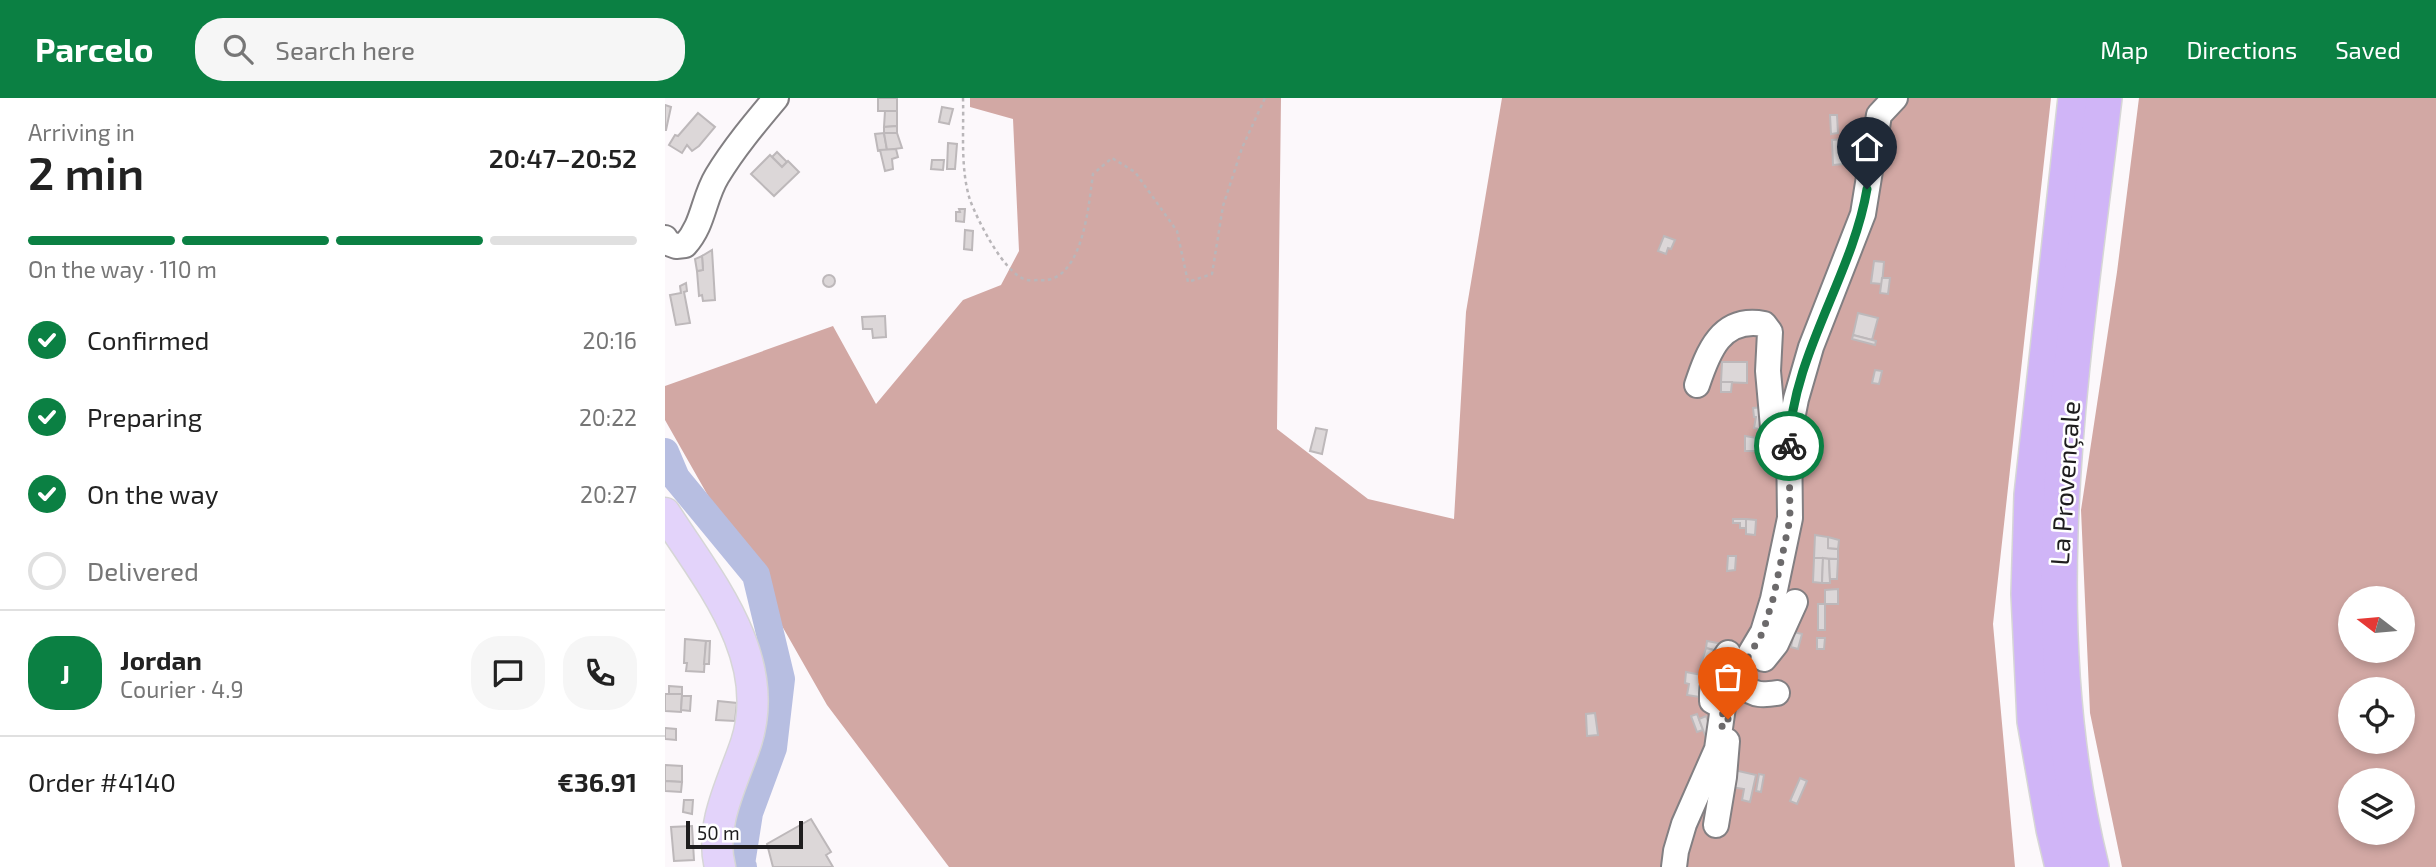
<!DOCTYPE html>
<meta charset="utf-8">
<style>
body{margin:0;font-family:"Exo 2",sans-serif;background:#f6f6f6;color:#222;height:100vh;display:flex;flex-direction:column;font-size:26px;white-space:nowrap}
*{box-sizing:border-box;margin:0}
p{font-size:23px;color:#767676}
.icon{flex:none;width:38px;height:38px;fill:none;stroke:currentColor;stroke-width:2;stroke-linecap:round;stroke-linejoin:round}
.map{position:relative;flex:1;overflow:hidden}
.side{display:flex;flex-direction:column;background:#fff;width:665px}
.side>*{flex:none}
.needle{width:46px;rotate:286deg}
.fabs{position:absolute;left:1673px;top:488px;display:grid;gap:14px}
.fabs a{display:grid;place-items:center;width:77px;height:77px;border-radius:50%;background:#fff;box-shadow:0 4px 10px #0003;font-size:35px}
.scale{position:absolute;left:21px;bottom:18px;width:117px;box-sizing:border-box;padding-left:7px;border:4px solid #1e1d1e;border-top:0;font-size:19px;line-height:24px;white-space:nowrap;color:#1e1d1e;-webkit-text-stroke:5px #fff;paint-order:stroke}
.pin{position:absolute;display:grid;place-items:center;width:60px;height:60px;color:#fff;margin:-72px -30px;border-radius:50% 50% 50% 0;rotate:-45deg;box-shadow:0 0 7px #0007}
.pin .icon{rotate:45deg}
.courier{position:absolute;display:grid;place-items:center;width:70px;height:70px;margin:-35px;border:5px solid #0b8043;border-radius:50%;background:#fff;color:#222;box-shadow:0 2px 9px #0007}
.headline em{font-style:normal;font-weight:600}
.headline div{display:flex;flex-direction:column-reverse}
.headline{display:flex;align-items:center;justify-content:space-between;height:119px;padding:0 28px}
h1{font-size:46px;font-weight:600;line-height:52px}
.bar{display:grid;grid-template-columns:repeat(4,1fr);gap:10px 7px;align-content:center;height:84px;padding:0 28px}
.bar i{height:9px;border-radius:5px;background:#e0e0e0}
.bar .active{background:#0b8043}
.bar p{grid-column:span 4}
.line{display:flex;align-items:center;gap:18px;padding:0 28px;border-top:2px solid #e0e0e0}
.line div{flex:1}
.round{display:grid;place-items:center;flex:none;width:74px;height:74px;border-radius:28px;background:#f6f6f6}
ol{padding:0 28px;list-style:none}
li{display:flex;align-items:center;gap:21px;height:77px}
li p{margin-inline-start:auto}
li .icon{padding:7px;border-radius:50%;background:#0b8043;color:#fff;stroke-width:4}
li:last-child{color:#767676}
li i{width:38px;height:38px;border:4px solid #e0e0e0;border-radius:50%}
header{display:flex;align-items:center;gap:42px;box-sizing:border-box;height:98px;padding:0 35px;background:#0b8043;color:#fff}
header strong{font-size:33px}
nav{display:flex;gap:38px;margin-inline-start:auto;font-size:24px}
.search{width:490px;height:63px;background:#f6f6f6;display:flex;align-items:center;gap:18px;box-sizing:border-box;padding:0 24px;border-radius:28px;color:#767676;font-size:26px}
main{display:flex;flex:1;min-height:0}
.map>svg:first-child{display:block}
.forest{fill:#d2a8a4;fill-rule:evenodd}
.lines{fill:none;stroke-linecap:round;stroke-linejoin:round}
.river{stroke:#b7bee1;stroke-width:28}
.building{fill:#dcd7d8;stroke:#bdb8ba;stroke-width:2}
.minor-casing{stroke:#827f82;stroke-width:28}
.major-casing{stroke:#d6d6d6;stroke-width:33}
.highway-casing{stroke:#d6d6d6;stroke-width:38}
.path{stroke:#b9b6b9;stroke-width:2.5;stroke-dasharray:3.5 3.5;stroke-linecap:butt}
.minor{stroke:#fff;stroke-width:24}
.major{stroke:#e3d3fa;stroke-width:30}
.highway{stroke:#d0b5f7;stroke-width:35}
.done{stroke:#6c6a6b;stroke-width:7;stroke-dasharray:0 12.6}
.route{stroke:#0b8043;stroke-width:9}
.labels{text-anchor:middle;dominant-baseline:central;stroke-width:5;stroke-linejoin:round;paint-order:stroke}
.street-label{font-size:26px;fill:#1e1d1e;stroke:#fff}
</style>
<header>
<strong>Parcelo</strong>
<div class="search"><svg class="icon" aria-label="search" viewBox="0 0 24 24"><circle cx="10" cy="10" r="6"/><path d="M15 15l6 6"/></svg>Search here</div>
<nav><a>Map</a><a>Directions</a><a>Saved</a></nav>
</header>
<main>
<section class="side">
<div class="headline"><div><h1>2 min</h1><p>Arriving in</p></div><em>20:47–20:52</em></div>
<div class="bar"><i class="active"></i><i class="active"></i><i class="active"></i><i></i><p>On the way · 110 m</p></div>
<ol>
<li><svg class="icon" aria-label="check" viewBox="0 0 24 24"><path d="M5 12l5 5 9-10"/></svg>Confirmed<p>20:16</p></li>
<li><svg class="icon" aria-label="check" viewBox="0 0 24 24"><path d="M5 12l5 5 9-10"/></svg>Preparing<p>20:22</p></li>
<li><svg class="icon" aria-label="check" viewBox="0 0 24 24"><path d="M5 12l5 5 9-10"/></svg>On the way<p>20:27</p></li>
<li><i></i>Delivered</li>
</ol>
<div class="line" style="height:126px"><b class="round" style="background:#0b8043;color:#fff">J</b><div><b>Jordan</b><p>Courier · 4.9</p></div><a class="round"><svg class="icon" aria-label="chat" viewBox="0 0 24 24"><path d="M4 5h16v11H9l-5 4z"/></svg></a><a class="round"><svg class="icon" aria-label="phone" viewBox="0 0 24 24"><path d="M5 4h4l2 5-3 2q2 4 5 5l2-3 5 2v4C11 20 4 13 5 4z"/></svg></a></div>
<div class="line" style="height:91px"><div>Order #4140</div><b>€36.91</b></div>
</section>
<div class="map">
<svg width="1771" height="769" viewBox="0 0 1771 769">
<rect width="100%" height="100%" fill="#fcf8fb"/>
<g class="forest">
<path d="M305 0H616L612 331 703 401 789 421 801 214 837 0H1386L1328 526 1350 769H284L162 607 0 322V288L168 228 211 306 298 202 336 187 354 153 348 21 305 9Z"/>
<path d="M1474 0H1771V769H1457L1425 615 1416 412 1452 174ZM1738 500V553H1685V500ZM1685 592H1738V644H1685ZM1738 682V735H1685V682Z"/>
</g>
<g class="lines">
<path class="river" d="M0 354 11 380 91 477 116 581 108 650 84 715 76 766 78 769"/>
</g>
<g class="building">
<rect x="213" y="0" width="19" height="13"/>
<path d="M0 7 6 9 1 32H0Z"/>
<path d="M277 9 288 11 284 26 274 24Z"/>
<path d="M220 13H232V28L219 29Z"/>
<path d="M33 15 50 29 34 48 27 53 22 47 17 55 4 47 10 37 13 38Z"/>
<path d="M1165 17H1172L1173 35 1166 36Z"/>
<path d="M232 28V35H219V29Z"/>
<path d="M219 35 222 52 213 53 210 36Z"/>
<path d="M219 35H232L237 50 222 52Z"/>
<path d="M1189 40 1190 65 1168 67 1167 42Z"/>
<path d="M283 45 292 46 290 71H282Z"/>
<path d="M231 51 233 59 227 61 228 71 220 73 215 52Z"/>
<path d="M112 54 122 64 117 69 107 59Z"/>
<path d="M105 57 117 69 123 63 134 74 109 98 86 76Z"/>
<path d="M267 62H279L278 72 266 71Z"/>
<path d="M294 111H300L299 124 291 123V114H295Z"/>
<path d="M300 132 308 133 307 152 299 151Z"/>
<path d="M999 138 1010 142 1006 151 1003 150 1001 156 993 153Z"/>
<path d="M47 152 50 202 38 203 37 197 34 198 32 173 38 172 37 158Z"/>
<path d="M37 158 38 172 32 173 30 161Z"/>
<path d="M1209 163 1219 164 1217 186 1206 185Z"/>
<circle cx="164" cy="183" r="6"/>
<path d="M1217 180H1225L1223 196 1215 195Z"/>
<path d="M21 185 22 193 19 194 25 225 11 227 5 197 16 195 15 188Z"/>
<path d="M1193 215 1213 220 1207 242 1188 237Z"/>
<path d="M220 218 221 239 208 240 207 231H198L197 219Z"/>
<path d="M1188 237 1211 243 1210 247 1187 241Z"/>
<path d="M1057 264H1082V285L1056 284Z"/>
<path d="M1210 272 1217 273 1214 286 1207 285Z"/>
<path d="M1056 284H1067L1066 294H1056Z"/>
<path d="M1098 309V320L1094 339 1092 340 1094 331 1089 330 1091 319H1089L1088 310Z"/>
<path d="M651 330 662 332 657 356 645 353Z"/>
<path d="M1080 338 1092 340V353H1080Z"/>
<path d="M1068 421H1081V430H1075V425H1068Z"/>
<path d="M1081 421 1091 422 1090 437 1081 436Z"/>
<path d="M1150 437 1163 439V450L1173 451V461L1149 460Z"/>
<path d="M1163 439 1174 442 1173 451 1163 450Z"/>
<path d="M1063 458H1071L1070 472 1062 473Z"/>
<path d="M1149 460H1158L1157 485 1148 484Z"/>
<path d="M1158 460 1164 461 1165 485H1157Z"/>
<path d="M1164 461H1173L1172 481H1165Z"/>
<path d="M1173 491V506H1160V492Z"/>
<rect x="1153" y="506" width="7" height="26"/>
<path d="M1129 534 1137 536 1133 551 1126 549Z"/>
<path d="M1152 540H1160L1159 551H1152Z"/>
<path d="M20 541 41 543 39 574 21 573 22 565H19Z"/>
<path d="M41 543H45L44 566H39Z"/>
<path d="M1042 543 1058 546 1057 554 1041 550Z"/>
<path d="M1041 550 1052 553 1047 573 1035 570Z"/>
<path d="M1021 574 1042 578 1041 600 1022 597 1024 586 1020 585Z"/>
<path d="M4 588 17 589V596H4Z"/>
<path d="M0 596H17L16 614 0 613Z"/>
<path d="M17 598H26L25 613 16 612Z"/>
<path d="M53 603 72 605 70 623 51 622Z"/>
<path d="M930 615 933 637 922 638 921 616Z"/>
<path d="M1032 616 1038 632 1032 634 1026 618Z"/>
<path d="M1041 618 1047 634 1040 637 1034 621Z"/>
<path d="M0 630 11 631V642L0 641Z"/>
<path d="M0 667 17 668V684L0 683Z"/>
<path d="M1069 672 1091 677 1085 704 1077 702 1079 691 1066 689Z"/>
<path d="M1094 676 1099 677 1096 694 1091 693Z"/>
<path d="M1135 680 1142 683 1132 706 1125 703Z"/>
<path d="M0 683 17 684 16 694 0 693Z"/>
<path d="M19 702H28L27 716 18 714Z"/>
<path d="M146 721 166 754 161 757 168 769H108L102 746Z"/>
<path d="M27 728 29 762 9 763 6 729Z"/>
</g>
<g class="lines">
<g class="minor-casing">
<g id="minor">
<path d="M0 140 3 145 11 148 20 147C39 126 38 101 52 78 69 50 90 25 111 0"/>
<path d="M1032 287C1043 254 1056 218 1099 226L1105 234 1103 273 1111 363"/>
<path d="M1099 561 1111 546 1130 504"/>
<path d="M1079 588C1089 598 1099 597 1112 595"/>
<path d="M1058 609 1047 603C1046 583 1052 571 1063 555"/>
<path d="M1051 727 1059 679 1062 643"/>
<path d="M1009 769 1011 753 1019 726 1052 651 1058 609 1063 593 1098 534 1108 501 1125 420 1124 336 1131 301 1146 249 1198 116 1214 17 1230 0"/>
</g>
</g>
<g class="major-casing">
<path id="major" d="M0 415C43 482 109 559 81 645 68 684 44 727 55 769"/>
</g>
<g class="highway-casing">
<g id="highway">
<path d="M1398 769 1389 731 1370 623 1364 496 1367 397 1411 0"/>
<path d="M1426 769C1362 512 1409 258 1439 0"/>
</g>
</g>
<path class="path" d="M298 0C299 33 295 70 305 102 313 123 338 173 359 181 363 183 370 182 374 182 384 183 392 180 399 173 420 152 424 105 428 76L447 60 470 74 512 133 523 184 547 176 558 108 577 50 600 0"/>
<use href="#minor" class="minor"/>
<use href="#major" class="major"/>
<use href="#highway" class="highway"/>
</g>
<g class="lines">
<path class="done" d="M1063 621 1057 630 1058 609 1063 593 1098 534 1108 501 1125 421 1124 348"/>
<path class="route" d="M1124 348C1127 257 1187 179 1202 91"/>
</g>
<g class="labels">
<g class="street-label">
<text transform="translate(1399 385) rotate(-86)">La Provençale</text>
</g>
</g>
</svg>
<div class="fabs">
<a><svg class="needle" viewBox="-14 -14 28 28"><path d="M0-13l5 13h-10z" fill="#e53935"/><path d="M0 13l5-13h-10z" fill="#767676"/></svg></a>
<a><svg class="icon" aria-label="locate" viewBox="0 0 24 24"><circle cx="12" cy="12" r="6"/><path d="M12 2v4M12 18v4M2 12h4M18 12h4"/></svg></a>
<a><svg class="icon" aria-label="layers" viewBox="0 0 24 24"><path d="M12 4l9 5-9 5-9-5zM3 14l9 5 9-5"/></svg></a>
</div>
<div class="scale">50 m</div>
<div class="pin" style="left:1063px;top:621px;background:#ea580c"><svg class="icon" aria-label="bag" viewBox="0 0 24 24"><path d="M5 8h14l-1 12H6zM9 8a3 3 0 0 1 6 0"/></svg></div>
<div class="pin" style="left:1202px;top:91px;background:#1f2937"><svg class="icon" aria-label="home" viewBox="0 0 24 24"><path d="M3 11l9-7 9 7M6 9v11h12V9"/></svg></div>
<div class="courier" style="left:1124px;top:348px"><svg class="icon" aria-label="bike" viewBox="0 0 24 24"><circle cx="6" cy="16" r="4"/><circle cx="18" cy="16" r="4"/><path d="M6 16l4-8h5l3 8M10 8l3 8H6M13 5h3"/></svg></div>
</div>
</main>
